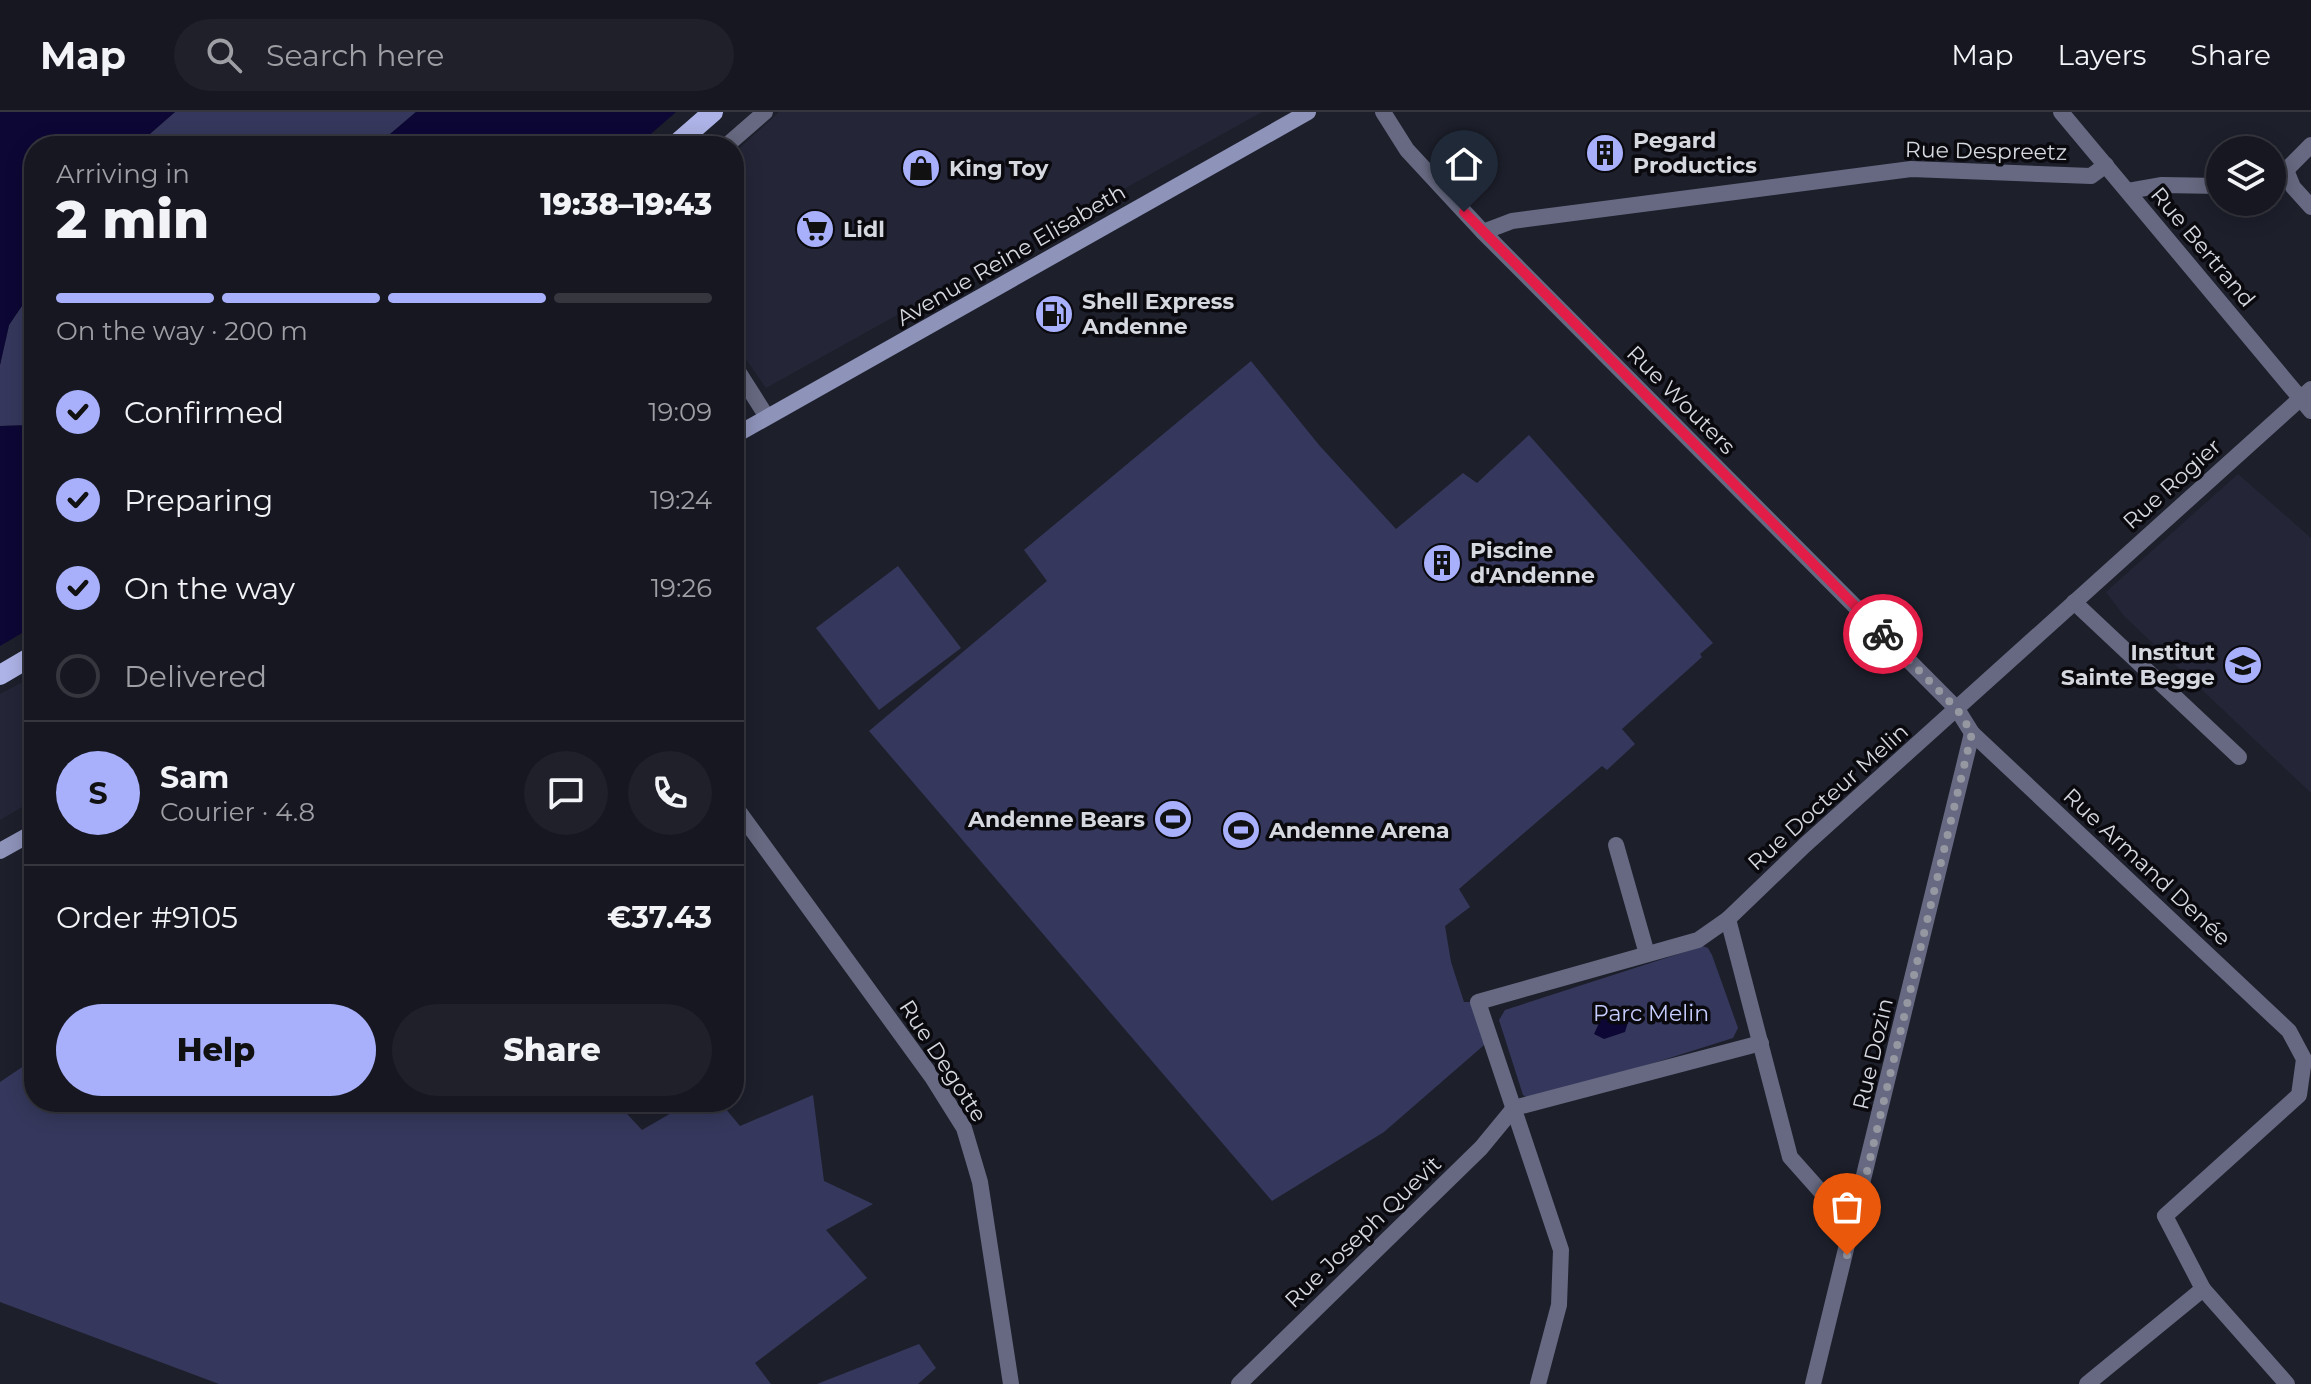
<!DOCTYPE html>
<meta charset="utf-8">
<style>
body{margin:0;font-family:Montserrat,sans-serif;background:#1f2029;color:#f1f3f6;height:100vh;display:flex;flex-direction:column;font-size:30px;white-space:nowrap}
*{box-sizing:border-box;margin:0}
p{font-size:26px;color:#9e9fa5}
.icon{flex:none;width:44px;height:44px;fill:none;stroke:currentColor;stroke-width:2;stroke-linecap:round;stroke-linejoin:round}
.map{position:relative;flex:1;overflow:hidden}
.side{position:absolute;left:24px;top:24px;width:720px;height:976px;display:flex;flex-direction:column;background:#161720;border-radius:32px;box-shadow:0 4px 20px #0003,0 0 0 2px #35363e}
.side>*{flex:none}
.tools{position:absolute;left:2206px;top:24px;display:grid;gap:16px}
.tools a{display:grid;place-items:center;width:80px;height:80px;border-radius:50%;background:#161720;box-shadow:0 4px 20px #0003,0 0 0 2px #35363e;font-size:40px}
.pin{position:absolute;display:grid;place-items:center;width:68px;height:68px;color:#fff;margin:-82px -34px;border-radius:50% 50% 50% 0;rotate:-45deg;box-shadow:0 0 8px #0007}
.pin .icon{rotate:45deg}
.courier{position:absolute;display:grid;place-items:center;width:80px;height:80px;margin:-40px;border:6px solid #e11d48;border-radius:50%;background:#fff;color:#222;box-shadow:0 2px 10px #0007}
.headline em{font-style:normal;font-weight:800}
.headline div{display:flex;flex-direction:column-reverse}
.headline{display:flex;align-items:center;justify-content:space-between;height:136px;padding:0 32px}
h1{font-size:52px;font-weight:800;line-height:60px}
.bar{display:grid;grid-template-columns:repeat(4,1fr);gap:12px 8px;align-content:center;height:96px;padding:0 32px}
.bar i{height:10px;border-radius:6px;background:#35363e}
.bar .selected{background:#a8b0fc}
.bar p{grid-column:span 4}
.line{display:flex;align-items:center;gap:20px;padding:0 32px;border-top:2px solid #35363e}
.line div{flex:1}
.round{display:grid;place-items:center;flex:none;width:84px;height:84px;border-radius:42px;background:#1f2029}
ol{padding:0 32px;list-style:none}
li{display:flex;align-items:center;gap:24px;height:88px}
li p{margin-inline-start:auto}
li .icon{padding:8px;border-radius:50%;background:#a8b0fc;color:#111;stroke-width:4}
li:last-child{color:#9e9fa5}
li i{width:44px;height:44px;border:4px solid #35363e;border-radius:50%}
.button{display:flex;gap:16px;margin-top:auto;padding:16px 32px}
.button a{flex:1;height:92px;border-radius:48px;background:#a8b0fc;color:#111;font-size:32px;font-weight:800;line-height:92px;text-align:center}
.button a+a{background:#1f2029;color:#f1f3f6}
header{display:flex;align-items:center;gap:48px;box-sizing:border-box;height:112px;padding:0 40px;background:#161720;border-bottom:2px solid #35363e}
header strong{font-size:38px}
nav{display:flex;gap:44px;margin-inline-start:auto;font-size:28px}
.search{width:560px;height:72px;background:#1f2029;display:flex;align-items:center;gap:20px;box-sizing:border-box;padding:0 28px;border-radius:44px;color:#9e9fa5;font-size:30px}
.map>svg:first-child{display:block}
.built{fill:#242638}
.green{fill:#35385c}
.water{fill:#0c0735}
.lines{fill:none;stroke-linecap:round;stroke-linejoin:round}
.street{stroke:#666981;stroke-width:16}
.secondary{stroke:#8e93ba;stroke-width:16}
.primary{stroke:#adb3e6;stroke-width:20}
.done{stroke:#9597a1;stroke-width:8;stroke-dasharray:0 14.4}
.route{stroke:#e11d48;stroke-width:10}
.labels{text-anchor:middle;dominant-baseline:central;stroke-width:7;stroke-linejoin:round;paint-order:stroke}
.poi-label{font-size:22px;font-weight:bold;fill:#d6d8e0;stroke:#09090e;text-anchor:start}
.street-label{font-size:22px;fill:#d6d8e0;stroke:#09090e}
.park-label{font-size:22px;fill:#c6cdfe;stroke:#09090e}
</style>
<header>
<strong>Map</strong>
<div class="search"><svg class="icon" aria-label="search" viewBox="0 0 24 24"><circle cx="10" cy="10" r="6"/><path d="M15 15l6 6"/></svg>Search here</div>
<nav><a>Map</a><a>Layers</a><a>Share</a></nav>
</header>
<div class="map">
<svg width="2311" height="1272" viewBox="0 0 2311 1272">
<rect width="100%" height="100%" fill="#1d1f2b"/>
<g class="built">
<path d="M779 0H1262L766 276 734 230V41Z"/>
<path d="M2238 362 2311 426V681L2124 504 2106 480Z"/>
<path d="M34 564V688L0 708V582Z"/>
</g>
<g class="green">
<path d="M175 0H416L376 34H136Z"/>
<path d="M34 176V313L0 314V253L9 213Z"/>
<path d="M1251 249 1319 333 1396 417 1463 361 1477 371 1529 323 1713 531 1700 542 1702 545 1622 617 1635 632 1607 658 1602 654 1459 777 1470 795 1445 814 1451 850 1464 890H1478L1491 927 1384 1020 1272 1089 869 619 1047 469 1024 438Z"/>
<path d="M898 454 961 536 879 598 816 516Z"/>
<path d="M1703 834 1708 836 1712 843 1738 916 1733 926 1533 989 1523 983 1499 908 1505 898Z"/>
<path d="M34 947V990H616L642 1018 690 990H720L740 1014 813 983 824 1069 873 1092 826 1118 867 1166 755 1251 771 1272H219L0 1190V970Z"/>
<path d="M919 1232 936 1256 918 1272H817Z"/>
</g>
<g class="water">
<path d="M0 0H175L136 34H34V176L9 213 0 253Z"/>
<path d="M416 0H676L637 34H376Z"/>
<path d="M34 313V514L0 534V314Z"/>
<path d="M1629 899 1639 903 1640 909 1628 910 1625 920 1604 927 1594 922 1601 907Z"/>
</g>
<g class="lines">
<g class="street">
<path d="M1383 0 1407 38 1483 120 1957 597 1972 621 2289 919 2304 947 2299 983 2165 1104 2203 1177 2087 1272"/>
<path d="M2061 0 2311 299"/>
<path d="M726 34 765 0"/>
<path d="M2286 58 2293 75 2311 95"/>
<path d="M2272 63 2286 58 2311 33"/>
<path d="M2128 79 2162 73 2220 74"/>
<path d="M1483 120 1512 109 1911 57 2091 64 2106 53"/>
<path d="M734 253 767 305"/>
<path d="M2074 490 2239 645"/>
<path d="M734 693 932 965 964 1016 980 1070 1011 1272"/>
<path d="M1616 733 1647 842"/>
<path d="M1728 807 1790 1045 1854 1117"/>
<path d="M1514 996 1761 931"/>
<path d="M2203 1177 2287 1272"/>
<path d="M1239 1272 1481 1036 1514 996"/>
<path d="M1538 1272 1559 1193 1561 1138 1478 890 1698 828 1728 807 1805 733 2311 277"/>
<path d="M1813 1272 1972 621"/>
</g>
<g class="secondary">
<path d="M734 324 1308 0"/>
<path d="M0 739 34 720"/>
</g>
<g class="primary">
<path d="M674 34 713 0"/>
<path d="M0 563 34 543"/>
</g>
</g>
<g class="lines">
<path class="done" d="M1847 1143 1972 621 1957 597 1883 522"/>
<path class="route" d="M1464 100 1883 522"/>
</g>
<defs>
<g id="building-disc" transform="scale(2)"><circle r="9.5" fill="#a8b0fc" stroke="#09090e"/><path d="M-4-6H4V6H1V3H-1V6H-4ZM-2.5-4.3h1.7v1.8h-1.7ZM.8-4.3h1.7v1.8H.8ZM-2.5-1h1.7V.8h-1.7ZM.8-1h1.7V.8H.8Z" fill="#111"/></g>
<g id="shop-disc" transform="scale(2)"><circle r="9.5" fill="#a8b0fc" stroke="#09090e"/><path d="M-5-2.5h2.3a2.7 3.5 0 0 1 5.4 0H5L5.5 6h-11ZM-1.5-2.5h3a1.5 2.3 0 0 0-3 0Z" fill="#111"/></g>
<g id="supermarket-disc" transform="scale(2)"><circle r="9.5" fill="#a8b0fc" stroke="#09090e"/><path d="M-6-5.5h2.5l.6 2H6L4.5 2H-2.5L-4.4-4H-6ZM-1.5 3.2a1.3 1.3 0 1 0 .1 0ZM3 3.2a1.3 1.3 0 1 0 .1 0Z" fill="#111"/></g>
<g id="fuel-disc" transform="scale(2)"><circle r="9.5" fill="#a8b0fc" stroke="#09090e"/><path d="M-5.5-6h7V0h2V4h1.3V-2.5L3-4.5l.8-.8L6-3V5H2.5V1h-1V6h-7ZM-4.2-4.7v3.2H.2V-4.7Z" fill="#111"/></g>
<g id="school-disc" transform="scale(2)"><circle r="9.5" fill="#a8b0fc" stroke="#09090e"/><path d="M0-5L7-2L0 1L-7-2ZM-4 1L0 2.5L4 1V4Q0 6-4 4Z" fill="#111"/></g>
<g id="stadium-disc" transform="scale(2)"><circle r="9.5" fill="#a8b0fc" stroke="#09090e"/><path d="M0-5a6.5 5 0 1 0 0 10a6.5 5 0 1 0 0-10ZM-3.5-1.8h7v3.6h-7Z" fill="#111"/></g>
</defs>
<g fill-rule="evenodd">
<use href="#building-disc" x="1605" y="41"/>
<use href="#shop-disc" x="921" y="56"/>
<use href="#supermarket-disc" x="815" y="117"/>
<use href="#fuel-disc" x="1054" y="202"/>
<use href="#building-disc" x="1442" y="451"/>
<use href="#school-disc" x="2243" y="553"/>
<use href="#stadium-disc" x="1173" y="707"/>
<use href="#stadium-disc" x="1241" y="718"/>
</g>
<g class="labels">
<g class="poi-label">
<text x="1633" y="28">Pegard<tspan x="1633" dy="25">Productics</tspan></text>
<text x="949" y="56">King Toy</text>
<text x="843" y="117">Lidl</text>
<text x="1082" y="189">Shell Express<tspan x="1082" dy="25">Andenne</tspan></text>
<text x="1470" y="438">Piscine<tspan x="1470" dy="25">d'Andenne</tspan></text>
<text x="2215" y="540" text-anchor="end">Institut<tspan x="2215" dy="25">Sainte Begge</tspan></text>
<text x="1145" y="707" text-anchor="end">Andenne Bears</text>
<text x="1269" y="718">Andenne Arena</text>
</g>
<g class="street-label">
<text transform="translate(1986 39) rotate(1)">Rue Despreetz</text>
<text transform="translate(2203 135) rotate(50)">Rue Bertrand</text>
<text transform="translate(1011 143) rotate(-30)">Avenue Reine Elisabeth</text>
<text transform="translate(1681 288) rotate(45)">Rue Wouters</text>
<text transform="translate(2172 372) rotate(-42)">Rue Rogier</text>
<text transform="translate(1828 685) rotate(-42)">Rue Docteur Melin</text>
<text transform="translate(2147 755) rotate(43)">Rue Armand Denée</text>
<text transform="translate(1873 942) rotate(-77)">Rue Dozin</text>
<text transform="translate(943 949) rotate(57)">Rue Degotte</text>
<text transform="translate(1363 1120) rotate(-44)">Rue Joseph Quevit</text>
</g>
<g class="park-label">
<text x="1651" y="901">Parc Melin</text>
</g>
</g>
</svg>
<div class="tools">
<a><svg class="icon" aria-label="layers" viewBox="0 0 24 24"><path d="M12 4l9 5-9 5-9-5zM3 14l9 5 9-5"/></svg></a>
</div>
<div class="pin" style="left:1847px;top:1143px;background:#ea580c"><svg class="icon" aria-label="bag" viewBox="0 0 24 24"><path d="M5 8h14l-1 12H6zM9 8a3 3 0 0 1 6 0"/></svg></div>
<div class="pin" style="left:1464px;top:100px;background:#1f2937"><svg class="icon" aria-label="home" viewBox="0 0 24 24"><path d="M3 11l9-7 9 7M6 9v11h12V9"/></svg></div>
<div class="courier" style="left:1883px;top:522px"><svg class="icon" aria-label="bike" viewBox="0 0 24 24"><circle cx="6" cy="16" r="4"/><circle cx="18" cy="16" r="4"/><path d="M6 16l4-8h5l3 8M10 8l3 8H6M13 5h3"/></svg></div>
<section class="side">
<div class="headline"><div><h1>2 min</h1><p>Arriving in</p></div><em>19:38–19:43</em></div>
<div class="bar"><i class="selected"></i><i class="selected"></i><i class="selected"></i><i></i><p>On the way · 200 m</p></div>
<ol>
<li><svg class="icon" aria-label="check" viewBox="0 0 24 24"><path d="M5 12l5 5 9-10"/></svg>Confirmed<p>19:09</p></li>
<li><svg class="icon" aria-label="check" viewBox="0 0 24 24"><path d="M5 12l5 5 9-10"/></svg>Preparing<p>19:24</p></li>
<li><svg class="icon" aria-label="check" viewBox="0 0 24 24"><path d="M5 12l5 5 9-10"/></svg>On the way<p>19:26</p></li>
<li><i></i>Delivered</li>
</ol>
<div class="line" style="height:144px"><b class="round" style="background:#a8b0fc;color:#111">S</b><div><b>Sam</b><p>Courier · 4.8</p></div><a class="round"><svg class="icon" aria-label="chat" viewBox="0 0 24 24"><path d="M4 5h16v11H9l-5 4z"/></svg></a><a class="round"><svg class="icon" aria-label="phone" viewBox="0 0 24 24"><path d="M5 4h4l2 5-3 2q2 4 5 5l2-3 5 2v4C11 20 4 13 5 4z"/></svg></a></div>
<div class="line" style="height:104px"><div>Order #9105</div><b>€37.43</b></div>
<div class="button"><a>Help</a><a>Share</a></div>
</section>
</div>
